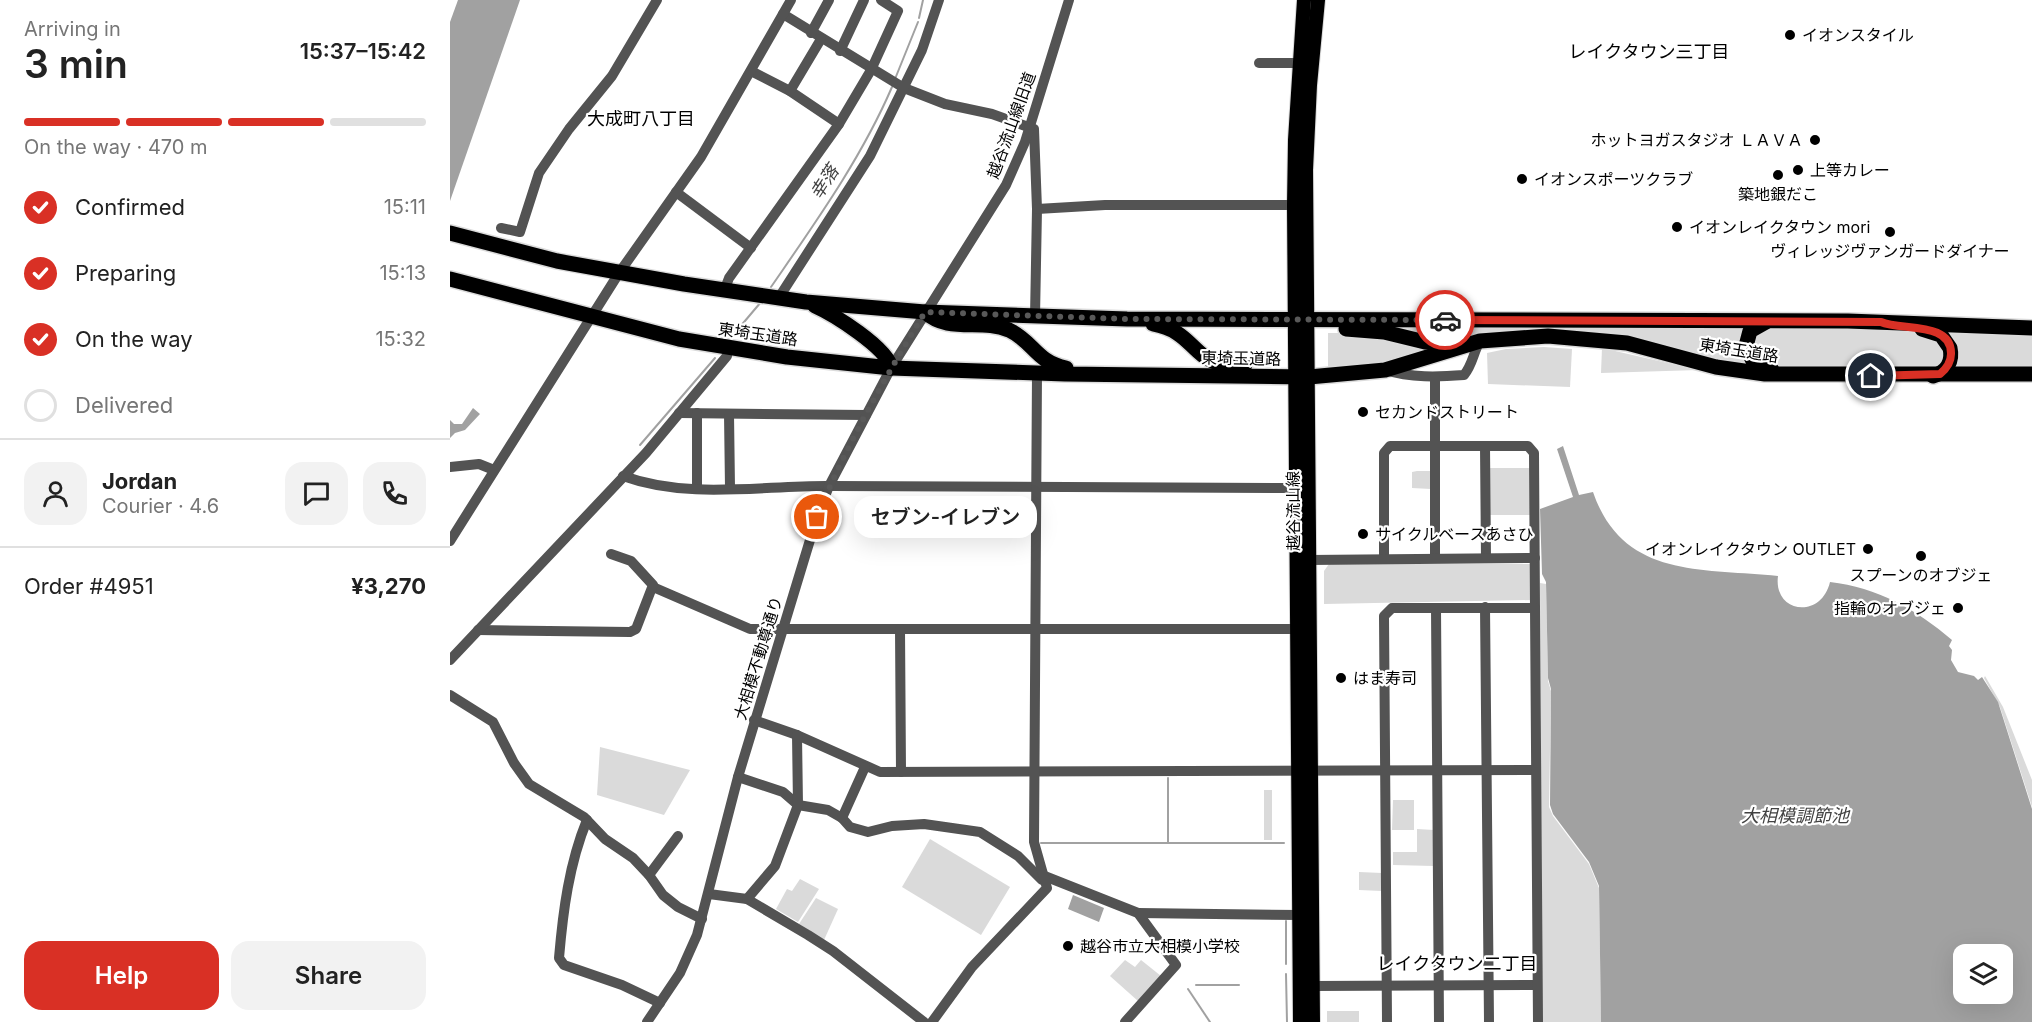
<!DOCTYPE html>
<meta charset="utf-8">
<style>
body{margin:0;font-family:Inter,"Noto Sans JP",sans-serif;background:#f2f2f2;color:#222;height:100vh;display:flex;flex-direction:column;font-size:22px;white-space:nowrap}
*{box-sizing:border-box;margin:0}
p{font-size:20px;color:#767676}
.icon{flex:none;width:33px;height:33px;fill:none;stroke:currentColor;stroke-width:2;stroke-linecap:round;stroke-linejoin:round}
.map{position:relative;flex:1;overflow:hidden}
.sheet{display:flex;flex-direction:column;background:#fff;width:450px}
.sheet>*{flex:none}
.buttons{position:absolute;left:1503px;top:944px;display:grid;gap:12px}
.buttons a{display:grid;place-items:center;width:60px;height:60px;border-radius:12px;background:#fff;box-shadow:0 6px 24px #0002;font-size:30px}
.pin{position:absolute;display:grid;place-items:center;width:51px;height:51px;color:#fff;margin:-26px;border:3px solid #fff;border-radius:50%;box-shadow:0 2px 6px #0007}
.courier{position:absolute;display:grid;place-items:center;width:60px;height:60px;margin:-30px;border:4px solid #d93025;border-radius:50%;background:#fff;color:#222;box-shadow:0 2px 8px #0007}
.bubble{position:absolute;height:42px;border-radius:18px;background:#fff;box-shadow:0 6px 24px #0002;font-size:20px;font-weight:600;line-height:42px;text-align:center}
.headline em{font-style:normal;font-weight:600}
.headline div{display:flex;flex-direction:column-reverse}
.headline{display:flex;align-items:center;justify-content:space-between;height:102px;padding:0 24px}
h1{font-size:39px;font-weight:600;line-height:45px}
.bar{display:grid;grid-template-columns:repeat(4,1fr);gap:9px 6px;align-content:center;height:72px;padding:0 24px}
.bar i{height:8px;border-radius:4px;background:#e0e0e0}
.bar .on{background:#d93025}
.bar p{grid-column:span 4}
.line{display:flex;align-items:center;gap:15px;padding:0 24px;border-top:2px solid #e0e0e0}
.line div{flex:1}
.round{display:grid;place-items:center;flex:none;width:63px;height:63px;border-radius:18px;background:#f2f2f2}
ol{padding:0 24px;list-style:none}
li{display:flex;align-items:center;gap:18px;height:66px}
li p{margin-inline-start:auto}
li .icon{padding:6px;border-radius:50%;background:#d93025;color:#fff;stroke-width:4}
li:last-child{color:#767676}
li i{width:33px;height:33px;border:3px solid #e0e0e0;border-radius:50%}
.cta{display:flex;gap:12px;margin-top:auto;padding:12px 24px}
.cta a{flex:1;height:69px;border-radius:18px;background:#d93025;color:#fff;font-size:24px;font-weight:600;line-height:69px;text-align:center}
.cta a+a{background:#f2f2f2;color:#222}
main{display:flex;flex:1;min-height:0}
.map>svg:first-child{display:block}
.green{fill:#dadada}
.water{fill:#a1a1a1;fill-rule:evenodd}
.lines{fill:none;stroke-linecap:round;stroke-linejoin:round}
.stream{stroke:#a1a1a1;stroke-width:2}
.major-casing{stroke:#dbdbdb;stroke-width:16}
.highway-casing{stroke:#dbdbdb;stroke-width:18}
.minor{stroke:#535353;stroke-width:10}
.major{stroke:#000;stroke-width:14}
.highway{stroke:#000;stroke-width:15}
.done{stroke:#595959;stroke-width:6;stroke-dasharray:0 10.8}
.route{stroke:#d93025;stroke-width:8}
.poi-dot{fill:#000;stroke:#fff;stroke-width:2}
.labels{text-anchor:middle;dominant-baseline:central;stroke-width:4.5;stroke-linejoin:round;paint-order:stroke}
.poi-label{font-size:16px;fill:#000;stroke:#fff;text-anchor:start}
.street-label{font-size:16px;fill:#000;stroke:#fff}
.neighbourhood-label{font-size:18px;fill:#000;stroke:#fff}
.water-label{font-size:18px;font-style:italic;fill:#424242;stroke:#fff}
</style>
<main>
<section class="sheet">
<div class="headline"><div><h1>3 min</h1><p>Arriving in</p></div><em>15:37–15:42</em></div>
<div class="bar"><i class="on"></i><i class="on"></i><i class="on"></i><i></i><p>On the way · 470 m</p></div>
<ol>
<li><svg class="icon" aria-label="check" viewBox="0 0 24 24"><path d="M5 12l5 5 9-10"/></svg>Confirmed<p>15:11</p></li>
<li><svg class="icon" aria-label="check" viewBox="0 0 24 24"><path d="M5 12l5 5 9-10"/></svg>Preparing<p>15:13</p></li>
<li><svg class="icon" aria-label="check" viewBox="0 0 24 24"><path d="M5 12l5 5 9-10"/></svg>On the way<p>15:32</p></li>
<li><i></i>Delivered</li>
</ol>
<div class="line" style="height:108px"><a class="round"><svg class="icon" aria-label="person" viewBox="0 0 24 24"><circle cx="12" cy="8" r="4"/><path d="M4 21q1-7 8-7t8 7"/></svg></a><div><b>Jordan</b><p>Courier · 4.6</p></div><a class="round"><svg class="icon" aria-label="chat" viewBox="0 0 24 24"><path d="M4 5h16v11H9l-5 4z"/></svg></a><a class="round"><svg class="icon" aria-label="phone" viewBox="0 0 24 24"><path d="M5 4h4l2 5-3 2q2 4 5 5l2-3 5 2v4C11 20 4 13 5 4z"/></svg></a></div>
<div class="line" style="height:78px"><div>Order #4951</div><b>¥3,270</b></div>
<div class="cta"><a>Help</a><a>Share</a></div>
</section>
<div class="map">
<svg width="1582" height="1022" viewBox="0 0 1582 1022">
<rect width="100%" height="100%" fill="#fff"/>
<g class="green">
<path d="M918 325H1298L1304 369 1199 343 1043 336 975 338Z"/>
<path d="M1321 326 1421 327 1478 333 1493 342 1495 359 1484 369 1323 366 1304 354 1303 336Z"/>
<path d="M1497 330 1582 335V369L1501 371 1506 345Z"/>
<path d="M878 333H913L993 346 936 364 878 370Z"/>
<path d="M1094 347 1122 349 1120 387 1038 384 1037 353 1056 349Z"/>
<path d="M1152 348 1248 370 1151 373Z"/>
<rect x="1039" y="468" width="41" height="47"/>
<path d="M967 471H981V489L962 488V472Z"/>
<path d="M879 564H1080L1082 600 874 604V571Z"/>
<path d="M1090 583 1096 584 1098 681 1101 691 1099 807 1103 816 1139 864 1149 888 1151 1022H1092Z"/>
<path d="M1535 676 1553 707 1582 780V807L1550 707 1534 678Z"/>
<path d="M150 747 240 770 214 815 147 795Z"/>
<rect x="814" y="790" width="8" height="50"/>
<path d="M943 800H964V830H942Z"/>
<path d="M967 829 984 830V866L943 865V852H967Z"/>
<path d="M480 839 560 887 531 935 452 887Z"/>
<path d="M909 872 932 873V891L909 890Z"/>
<path d="M350 879 369 889 348 922 326 909 337 889 342 891Z"/>
<path d="M366 898 388 909 374 940 349 924Z"/>
<path d="M675 960 685 967 691 960 711 976 688 1001 660 976Z"/>
<rect x="877" y="1011" width="32" height="11"/>
</g>
<g class="water">
<path d="M8 0H70L0 201V22Z"/>
<path d="M23 408 30 414 15 430 5 433 0 438V420L4 424H12Z"/>
<path d="M1113 446 1129 495 1143 492C1173 579 1252 568 1328 576 1323 613 1371 620 1380 582 1427 587 1467 610 1502 640L1499 646 1502 650 1501 660 1508 672 1524 676 1528 680 1532 677 1548 702 1582 809V1022H1151L1149 886 1139 862 1103 814 1100 805 1101 689 1098 678 1096 582 1092 574 1090 509 1123 497 1107 449ZM1514 954H1552V993H1514Z"/>
<path d="M623 895 654 908 649 922 618 909Z"/>
</g>
<g class="lines">
<g class="stream">
<path d="M469 18 473 0"/>
<path d="M445 79 468 22"/>
<path d="M321 287C365 223 411 159 442 87"/>
<path d="M278 341 311 302"/>
<path d="M190 445 265 358"/>
<path d="M718 778V843"/>
<path d="M591 843H834"/>
<path d="M836 921V964"/>
<path d="M836 974 837 1022"/>
<path d="M746 985H789"/>
<path d="M738 989 760 1022"/>
</g>
<g class="major-casing">
<g id="major">
<path d="M850 1022 844 205 845 140 854 0"/>
<path d="M863 1022 856 170 860 85 868 0"/>
</g>
</g>
<g class="highway-casing">
<g id="highway">
<path d="M0 233 107 261 234 284 356 302 475 312 677 319 1398 321 1582 328"/>
<path d="M0 279 229 339 337 357 441 368 615 374 859 377 935 370 1030 341 1098 336 1177 343 1266 367 1315 374H1582"/>
<path d="M365 306C383 314 438 348 441 368"/>
<path d="M475 312C499 334 531 318 559 330 583 341 586 362 616 368"/>
<path d="M1316 322 1300 331 1296 346 1303 361 1322 370"/>
<path d="M703 324C740 331 740 353 767 363 776 366 786 365 795 365"/>
<path d="M896 329 934 332 975 342H1006"/>
<path d="M1472 329 1491 335 1500 348C1503 361 1497 372 1483 376"/>
</g>
</g>
<g class="minor">
<path d="M333 14 454 88 495 104 542 114 584 129 587 209 585 317"/>
<path d="M361 33 379 0"/>
<path d="M390 51 414 0"/>
<path d="M809 63H850"/>
<path d="M301 71 340 91 389 124"/>
<path d="M340 91 371 39"/>
<path d="M226 192 301 248"/>
<path d="M587 209 655 205H844"/>
<path d="M51 228 70 232 89 173 119 129 162 76 207 0"/>
<path d="M274 291 279 278 389 124 421 70 448 11 431 0"/>
<path d="M328 299 420 156 472 50 489 0"/>
<path d="M935 370C961 378 988 377 1014 375 1023 364 1023 353 1030 341"/>
<path d="M229 413 416 415"/>
<path d="M247 413V488"/>
<path d="M279 414 280 488"/>
<path d="M1035 446 1036 558"/>
<path d="M0 467 29 464 44 470"/>
<path d="M173 476C239 500 314 485 381 486 536 488 691 488 846 488"/>
<path d="M0 541 169 273 251 157 341 0"/>
<path d="M985 558V377"/>
<path d="M934 559V453L940 446H1078L1084 453 1085 608"/>
<path d="M859 560 1085 558"/>
<path d="M203 587 300 629H846"/>
<path d="M1035 607 1039 1022"/>
<path d="M986 608 989 1022"/>
<path d="M450 629 451 772"/>
<path d="M28 630 180 632 186 629 203 585 181 561 161 554"/>
<path d="M0 660 196 453 277 356 278 348"/>
<path d="M0 695 43 722 64 763 79 784 134 817 155 839 183 858 199 875 213 895 228 907 252 919"/>
<path d="M304 720 347 735 430 772 1085 770"/>
<path d="M288 777 333 792 348 805 378 810 392 818 400 827 418 832 442 826 474 824 530 832 568 856 592 880"/>
<path d="M392 818 415 767"/>
<path d="M137 820C119 864 113 911 109 958L114 965 172 985 210 1003"/>
<path d="M199 875 228 836"/>
<path d="M592 875 688 913 726 965 675 1022"/>
<path d="M259 894 297 899 358 935 383 951 474 1022"/>
<path d="M297 899 325 866 348 805 347 735"/>
<path d="M688 913 849 915"/>
<path d="M863 986 1087 985"/>
<path d="M197 1022 230 973 247 935 288 777 367 517 379 486 441 368 556 185 575 142 619 0"/>
<path d="M482 1022 522 967 597 888 584 842 587 373"/>
<path d="M937 1022 934 616 942 608H1085L1088 1022"/>
</g>
<use href="#major" class="major"/>
<use href="#highway" class="highway"/>
</g>
<g class="lines">
<path class="done" d="M367 517C396 445 435 378 475 312L677 319 995 320"/>
<path class="route" d="M995 320 1431 322C1451 331 1502 321 1501 354 1501 363 1496 369 1490 374L1421 376"/>
</g>
<g class="poi-dot">
<circle cx="1340" cy="35" r="6"/>
<circle cx="1365" cy="140" r="6"/>
<circle cx="1348" cy="170" r="6"/>
<circle cx="1328" cy="175" r="6"/>
<circle cx="1072" cy="179" r="6"/>
<circle cx="1227" cy="227" r="6"/>
<circle cx="1440" cy="232" r="6"/>
<circle cx="913" cy="412" r="6"/>
<circle cx="913" cy="534" r="6"/>
<circle cx="1418" cy="549" r="6"/>
<circle cx="1471" cy="556" r="6"/>
<circle cx="1508" cy="608" r="6"/>
<circle cx="891" cy="678" r="6"/>
<circle cx="618" cy="946" r="6"/>
</g>
<g class="labels">
<g class="poi-label">
<text x="1352" y="35">イオンスタイル</text>
<text x="1353" y="140" text-anchor="end">ホットヨガスタジオ ＬＡＶＡ</text>
<text x="1360" y="170">上等カレー</text>
<text x="1084" y="179">イオンスポーツクラブ</text>
<text x="1328" y="194" text-anchor="middle">築地銀だこ</text>
<text x="1239" y="227">イオンレイクタウン mori</text>
<text x="1440" y="251" text-anchor="middle">ヴィレッジヴァンガードダイナー</text>
<text x="925" y="412">セカンドストリート</text>
<text x="925" y="534">サイクルベースあさひ</text>
<text x="1406" y="549" text-anchor="end">イオンレイクタウン OUTLET</text>
<text x="1471" y="575" text-anchor="middle">スプーンのオブジェ</text>
<text x="1496" y="608" text-anchor="end">指輪のオブジェ</text>
<text x="903" y="678">はま寿司</text>
<text x="630" y="946">越谷市立大相模小学校</text>
</g>
<g class="street-label">
<text transform="translate(561 125) rotate(-70)">越谷流山線旧道</text>
<text transform="translate(308 334) rotate(8)">東埼玉道路</text>
<text transform="translate(1289 350) rotate(9)">東埼玉道路</text>
<text transform="translate(791 358) rotate(1)">東埼玉道路</text>
<text transform="translate(843 511) rotate(-90)">越谷流山線</text>
<text transform="translate(308 658) rotate(-73)">大相模不動尊通り</text>
</g>
<g class="neighbourhood-label">
<text x="1199" y="51">レイクタウン三丁目</text>
<text x="191" y="118">大成町八丁目</text>
<text x="1007" y="963">レイクタウン二丁目</text>
</g>
<g class="water-label">
<text transform="translate(374 182) rotate(-57)">幸落</text>
<text x="1345" y="815">大相模調節池</text>
</g>
</g>
</svg>
<div class="buttons">
<a><svg class="icon" aria-label="layers" viewBox="0 0 24 24"><path d="M12 4l9 5-9 5-9-5zM3 14l9 5 9-5"/></svg></a>
</div>
<div class="pin" style="left:367px;top:517px;background:#ea580c"><svg class="icon" aria-label="bag" viewBox="0 0 24 24"><path d="M5 8h14l-1 12H6zM9 8a3 3 0 0 1 6 0"/></svg></div>
<div class="pin" style="left:1421px;top:376px;background:#1f2937"><svg class="icon" aria-label="home" viewBox="0 0 24 24"><path d="M3 11l9-7 9 7M6 9v11h12V9"/></svg></div>
<div class="courier" style="left:995px;top:320px"><svg class="icon" aria-label="car" viewBox="0 0 24 24"><path d="M5 17H2v-5l4-1 3-4h7l3 4 3 1v5h-3M9 17h6M6 11h13"/><circle cx="7" cy="17" r="2"/><circle cx="17" cy="17" r="2"/></svg></div>
<div class="bubble" style="left:404px;top:496px;width:183px">セブン-イレブン</div>
</div>
</main>
